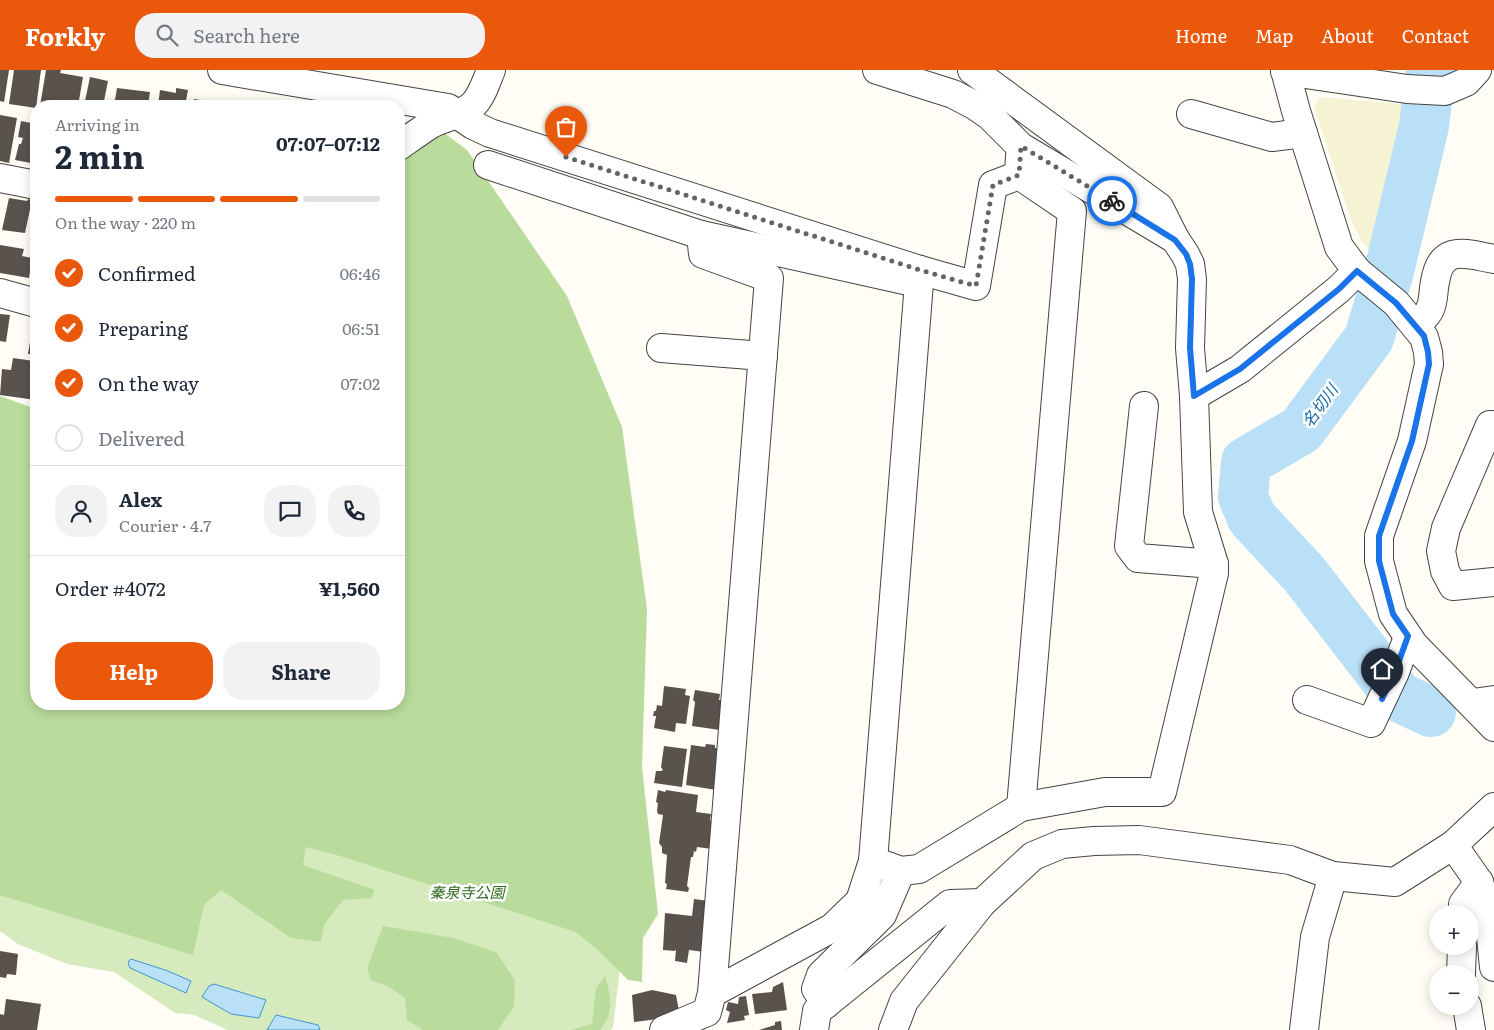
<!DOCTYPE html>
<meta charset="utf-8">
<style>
body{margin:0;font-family:Literata,"Noto Sans JP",serif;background:#f2f2f3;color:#1f2937;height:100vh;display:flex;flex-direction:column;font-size:19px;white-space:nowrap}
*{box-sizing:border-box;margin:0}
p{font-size:16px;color:#747a83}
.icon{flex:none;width:28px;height:28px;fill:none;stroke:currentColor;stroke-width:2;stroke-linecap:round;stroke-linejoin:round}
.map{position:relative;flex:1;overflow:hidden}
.details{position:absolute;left:30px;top:30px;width:375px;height:610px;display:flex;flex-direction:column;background:#fff;border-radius:20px;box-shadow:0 2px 12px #0003}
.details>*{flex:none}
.buttons{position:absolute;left:1429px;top:835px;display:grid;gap:10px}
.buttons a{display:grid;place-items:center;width:50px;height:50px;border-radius:50%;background:#fff;box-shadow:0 2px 12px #0003;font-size:25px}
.pin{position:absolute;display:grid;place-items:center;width:42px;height:42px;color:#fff;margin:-51px -21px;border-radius:50% 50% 50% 0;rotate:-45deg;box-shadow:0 0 5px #0007}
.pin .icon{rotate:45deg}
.courier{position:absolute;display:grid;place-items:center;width:50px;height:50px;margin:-25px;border:4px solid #1a73e8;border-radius:50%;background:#fff;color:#222;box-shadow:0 1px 6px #0007}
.headline em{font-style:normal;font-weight:700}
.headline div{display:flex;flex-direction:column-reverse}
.headline{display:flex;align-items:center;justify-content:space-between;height:85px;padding:0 25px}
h1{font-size:32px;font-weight:700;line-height:38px}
.bar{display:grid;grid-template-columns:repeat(4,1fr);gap:8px 5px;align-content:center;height:60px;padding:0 25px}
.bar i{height:6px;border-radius:4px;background:#e0e1e3}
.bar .on{background:#ea580c}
.bar p{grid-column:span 4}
.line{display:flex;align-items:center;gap:12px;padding:0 25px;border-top:1px solid #e0e1e3}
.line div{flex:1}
.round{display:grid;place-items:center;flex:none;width:52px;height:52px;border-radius:20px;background:#f2f2f3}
ol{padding:0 25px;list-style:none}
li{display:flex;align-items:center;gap:15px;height:55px}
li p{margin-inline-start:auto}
li .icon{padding:5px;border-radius:50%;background:#ea580c;color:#fff;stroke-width:4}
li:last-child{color:#747a83}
li i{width:28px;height:28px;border:2px solid #e0e1e3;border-radius:50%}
.button{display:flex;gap:10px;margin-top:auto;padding:10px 25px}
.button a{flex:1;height:58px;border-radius:20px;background:#ea580c;color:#fff;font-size:20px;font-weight:700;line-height:58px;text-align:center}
.button a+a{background:#f2f2f3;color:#1f2937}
header{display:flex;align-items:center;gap:30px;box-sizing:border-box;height:70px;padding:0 25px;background:#ea580c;color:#fff}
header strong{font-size:24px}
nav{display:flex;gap:28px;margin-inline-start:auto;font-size:18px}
.search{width:350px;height:45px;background:#f2f2f3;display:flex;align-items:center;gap:12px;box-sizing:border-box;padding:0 18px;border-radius:20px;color:#747a83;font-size:19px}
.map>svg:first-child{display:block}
.farmland{fill:#f6f3d4}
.green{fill:#d5ebbd}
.forest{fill:#b9dc9c}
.water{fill:#b9e0f7;stroke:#3f96cf}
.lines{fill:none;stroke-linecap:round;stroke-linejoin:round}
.river{stroke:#b9e0f7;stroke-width:50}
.building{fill:#5a524d}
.minor-casing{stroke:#444;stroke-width:30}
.tertiary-casing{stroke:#444;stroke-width:30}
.minor{stroke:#fff;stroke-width:28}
.tertiary{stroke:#fff;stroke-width:28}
.done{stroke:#646461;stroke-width:5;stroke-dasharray:0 9}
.route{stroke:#1a73e8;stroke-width:6}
.labels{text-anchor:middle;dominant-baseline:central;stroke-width:5;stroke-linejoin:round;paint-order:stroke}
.park-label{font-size:15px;font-style:italic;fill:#2f6b1f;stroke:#fff}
.water-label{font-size:16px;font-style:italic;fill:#1768a6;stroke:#fff}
</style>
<header>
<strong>Forkly</strong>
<div class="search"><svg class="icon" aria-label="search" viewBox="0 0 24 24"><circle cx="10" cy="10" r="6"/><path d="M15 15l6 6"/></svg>Search here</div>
<nav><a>Home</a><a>Map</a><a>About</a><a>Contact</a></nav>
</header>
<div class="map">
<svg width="1494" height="960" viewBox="0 0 1494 960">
<rect width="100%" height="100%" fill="#fffdf5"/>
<path class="farmland" d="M1320 27 1401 34 1414 41 1377 186 1362 172 1351 150 1315 40 1316 33Z"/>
<path class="green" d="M0 704 341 739 622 881 613 958 610 960H228L194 945 175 943 114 902 67 894 18 874 0 861Z"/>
<g class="forest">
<path d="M443 62 467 80 567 226 622 357 647 539 642 697 658 844 643 868 642 912 628 910 599 881 576 862 340 786 306 777 303 795 375 820 371 828 343 830 324 855 321 872 291 868 221 820 204 835 193 885 0 825V326L36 339V634H399V88Z"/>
<path d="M383 856 454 868 496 882 515 910 514 937 498 960H423L407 950 405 928 389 917 371 910 367 898Z"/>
<path d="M605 906C611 928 615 941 600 960H570L592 954 596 918Z"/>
</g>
<g class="water">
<path d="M131 889 168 901 191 911 186 923 130 898 128 892Z"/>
<path d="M214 914 266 930 259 948 231 944 202 927 209 916Z"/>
<path d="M276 945 318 955 320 960H267Z"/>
</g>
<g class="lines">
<path class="river" d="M1431 0 1424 56 1389 201 1369 268 1301 360 1246 392 1243 427 1252 448 1305 505 1399 627 1431 642"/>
</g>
<g class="building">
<path d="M0 0H9L4 32 0 31Z"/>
<path d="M14 0H41L36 38 9 34Z"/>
<path d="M46 0H61L60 3 83 7 78 36H40Z"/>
<path d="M90 7 108 11 103 36H84Z"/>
<path d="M117 18 150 22 148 36H114Z"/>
<path d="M176 18 188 20 185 36H158L160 20 176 23Z"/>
<path d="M194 29 228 34V36H193Z"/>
<path d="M0 45 17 48 9 93 0 91Z"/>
<path d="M21 51 36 54V94L15 90 19 74H21L23 68 18 67Z"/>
<path d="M9 128 27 131 28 129 32 130 25 163 2 160Z"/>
<path d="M35 140H36V170H31Z"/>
<path d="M0 175 24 179 22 186 32 188 29 208 0 203Z"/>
<path d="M35 188H36V212L32 211Z"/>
<path d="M0 244 10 245 6 272 0 271Z"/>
<path d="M33 254H36V289H33L34 284H28Z"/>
<path d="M13 288 34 291V294H36V330L0 325 2 299 11 300Z"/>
<path d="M664 616 686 619 685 625 690 626 686 654 676 653 675 662 654 658 656 646H653L654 641H656L657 635 662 636Z"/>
<path d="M695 620 720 624 719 630H725L720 660 692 656 695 632 693 630Z"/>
<path d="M706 674 715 675V678H720L716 720 686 715 691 675 705 677Z"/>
<path d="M664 676 687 679 682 717 654 713 656 701H661L663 700 661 697Z"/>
<path d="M658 720 665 722 666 720 698 725 696 742 711 744 710 750 713 751 712 779 697 777 696 782 694 781 693 787H691L687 816 689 818 688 822 666 819 667 814 665 813 667 785 662 783V777L659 773 663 745 658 744 657 741 658 733 656 732Z"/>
<path d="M694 829 709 831 704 882 689 880 687 893 675 891 676 879 675 881 663 880 665 843 692 846Z"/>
<path d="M0 881 18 884 16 905 7 904 6 908 0 907Z"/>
<path d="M783 912 787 940 755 944 752 924 772 922 773 917Z"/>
<path d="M652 920 676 925 679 941 658 949 634 952 632 925Z"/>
<path d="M746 926 749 945 744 946 745 950 727 953 730 942 726 940 728 932 738 934 739 927Z"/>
<path d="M6 929 41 934 37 960H0V944L4 945Z"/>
<path d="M781 951 782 960H759L775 955V952Z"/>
</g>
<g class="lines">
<g class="minor-casing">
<g id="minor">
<path d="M222 0 448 38 473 55 490 63 920 200 976 216 993 115 1019 105"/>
<path d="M877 0 953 24 974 35 990 46 1021 77 1175 169 1185 184 1190 194 1192 209 1190 278 1194 326 1198 442 1214 494V503L1162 722H1105L1021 737 919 799 901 801 873 791 860 831 832 858 712 923 769 208 703 184 701 165 918 213"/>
<path d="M972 0 1159 137 1175 169"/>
<path d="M1285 1 1407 19 1445 21 1466 12 1477 0"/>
<path d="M1191 44 1272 67 1303 63"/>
<path d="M399 76C409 69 420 61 431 54 445 46 461 46 473 35 482 26 486 12 491 0"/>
<path d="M1020 86 1019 105 1072 141 1021 737"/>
<path d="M488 95 701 165"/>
<path d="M0 108 36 115"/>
<path d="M0 223 36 233"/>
<path d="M1415 256C1420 251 1428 245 1430 239 1434 231 1433 220 1435 212 1441 173 1466 184 1494 189"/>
<path d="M661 278 763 286"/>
<path d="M1194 326 1240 299 1339 219 1357 201"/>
<path d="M1144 336 1129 476 1138 488 1214 494"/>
<path d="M1494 355H1490L1446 458 1441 481 1445 501 1453 516 1494 512"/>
<path d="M1307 630 1371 653 1395 602 1408 567"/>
<path d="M1473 633 1494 630"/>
<path d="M1453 775 1494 737"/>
<path d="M873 791 920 200"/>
<path d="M1463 844V834L1479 812"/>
<path d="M1461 904 1462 876"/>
<path d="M826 934 816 919 821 905 882 845 901 801"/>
<path d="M1467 936 1471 960"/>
<path d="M664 960 707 942 712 923"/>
<path d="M814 960 817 941 950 834 982 833"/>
<path d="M893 960 904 931 982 833 1033 786 1062 774 1094 771 1139 770 1290 790 1333 806 1395 812 1453 775 1479 812 1489 847 1494 897"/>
<path d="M1304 960 1315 867 1333 806"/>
</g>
</g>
<g class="tertiary-casing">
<path id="tertiary" d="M1285 0 1296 41 1339 177 1357 201 1396 233 1424 267 1428 282 1429 294 1412 371 1379 466V491L1393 544 1414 575 1494 657"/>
</g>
<use href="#minor" class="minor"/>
<use href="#tertiary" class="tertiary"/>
</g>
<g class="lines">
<path class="done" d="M566 87 920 200 976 216 993 115 1019 105 1021 76 1112 131"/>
<path class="route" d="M1112 131 1175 170 1186 184 1190 194 1192 209 1190 278 1194 326 1240 299 1339 219 1357 201 1396 233 1424 266 1428 282 1429 294 1412 371 1379 466V491L1393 544 1408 566 1395 602 1382 629"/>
</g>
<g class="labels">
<g class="park-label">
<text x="467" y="821">秦泉寺公園</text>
</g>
<g class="water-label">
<text transform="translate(1319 335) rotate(-54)">名切川</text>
</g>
</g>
</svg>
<div class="buttons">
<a>+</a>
<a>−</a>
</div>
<div class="pin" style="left:566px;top:87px;background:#ea580c"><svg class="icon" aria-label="bag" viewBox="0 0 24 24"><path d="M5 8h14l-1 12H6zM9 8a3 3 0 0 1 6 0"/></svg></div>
<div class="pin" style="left:1382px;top:629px;background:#1f2937"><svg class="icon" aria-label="home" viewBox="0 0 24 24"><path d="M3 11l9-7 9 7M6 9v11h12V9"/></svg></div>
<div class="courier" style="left:1112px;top:131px"><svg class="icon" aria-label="bike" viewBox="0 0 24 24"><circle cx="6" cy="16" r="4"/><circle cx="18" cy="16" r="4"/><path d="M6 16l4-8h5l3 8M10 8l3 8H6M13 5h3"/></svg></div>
<section class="details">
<div class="headline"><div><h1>2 min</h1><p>Arriving in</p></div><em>07:07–07:12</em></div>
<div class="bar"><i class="on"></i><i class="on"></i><i class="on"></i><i></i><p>On the way · 220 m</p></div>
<ol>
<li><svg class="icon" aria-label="check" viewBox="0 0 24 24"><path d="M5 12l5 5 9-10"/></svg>Confirmed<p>06:46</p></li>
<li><svg class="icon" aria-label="check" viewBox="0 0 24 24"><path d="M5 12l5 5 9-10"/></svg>Preparing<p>06:51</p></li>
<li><svg class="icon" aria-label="check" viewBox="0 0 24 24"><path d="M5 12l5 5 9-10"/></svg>On the way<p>07:02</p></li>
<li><i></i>Delivered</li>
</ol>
<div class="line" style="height:90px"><a class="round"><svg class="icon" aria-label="person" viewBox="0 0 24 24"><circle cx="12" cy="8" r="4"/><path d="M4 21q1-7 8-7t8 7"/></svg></a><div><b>Alex</b><p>Courier · 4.7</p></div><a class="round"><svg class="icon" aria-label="chat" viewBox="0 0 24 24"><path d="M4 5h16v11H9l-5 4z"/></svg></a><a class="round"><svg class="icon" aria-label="phone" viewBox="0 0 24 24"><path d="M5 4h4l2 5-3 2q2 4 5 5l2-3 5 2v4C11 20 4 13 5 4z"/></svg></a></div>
<div class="line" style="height:65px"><div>Order #4072</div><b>¥1,560</b></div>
<div class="button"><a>Help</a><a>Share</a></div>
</section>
</div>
